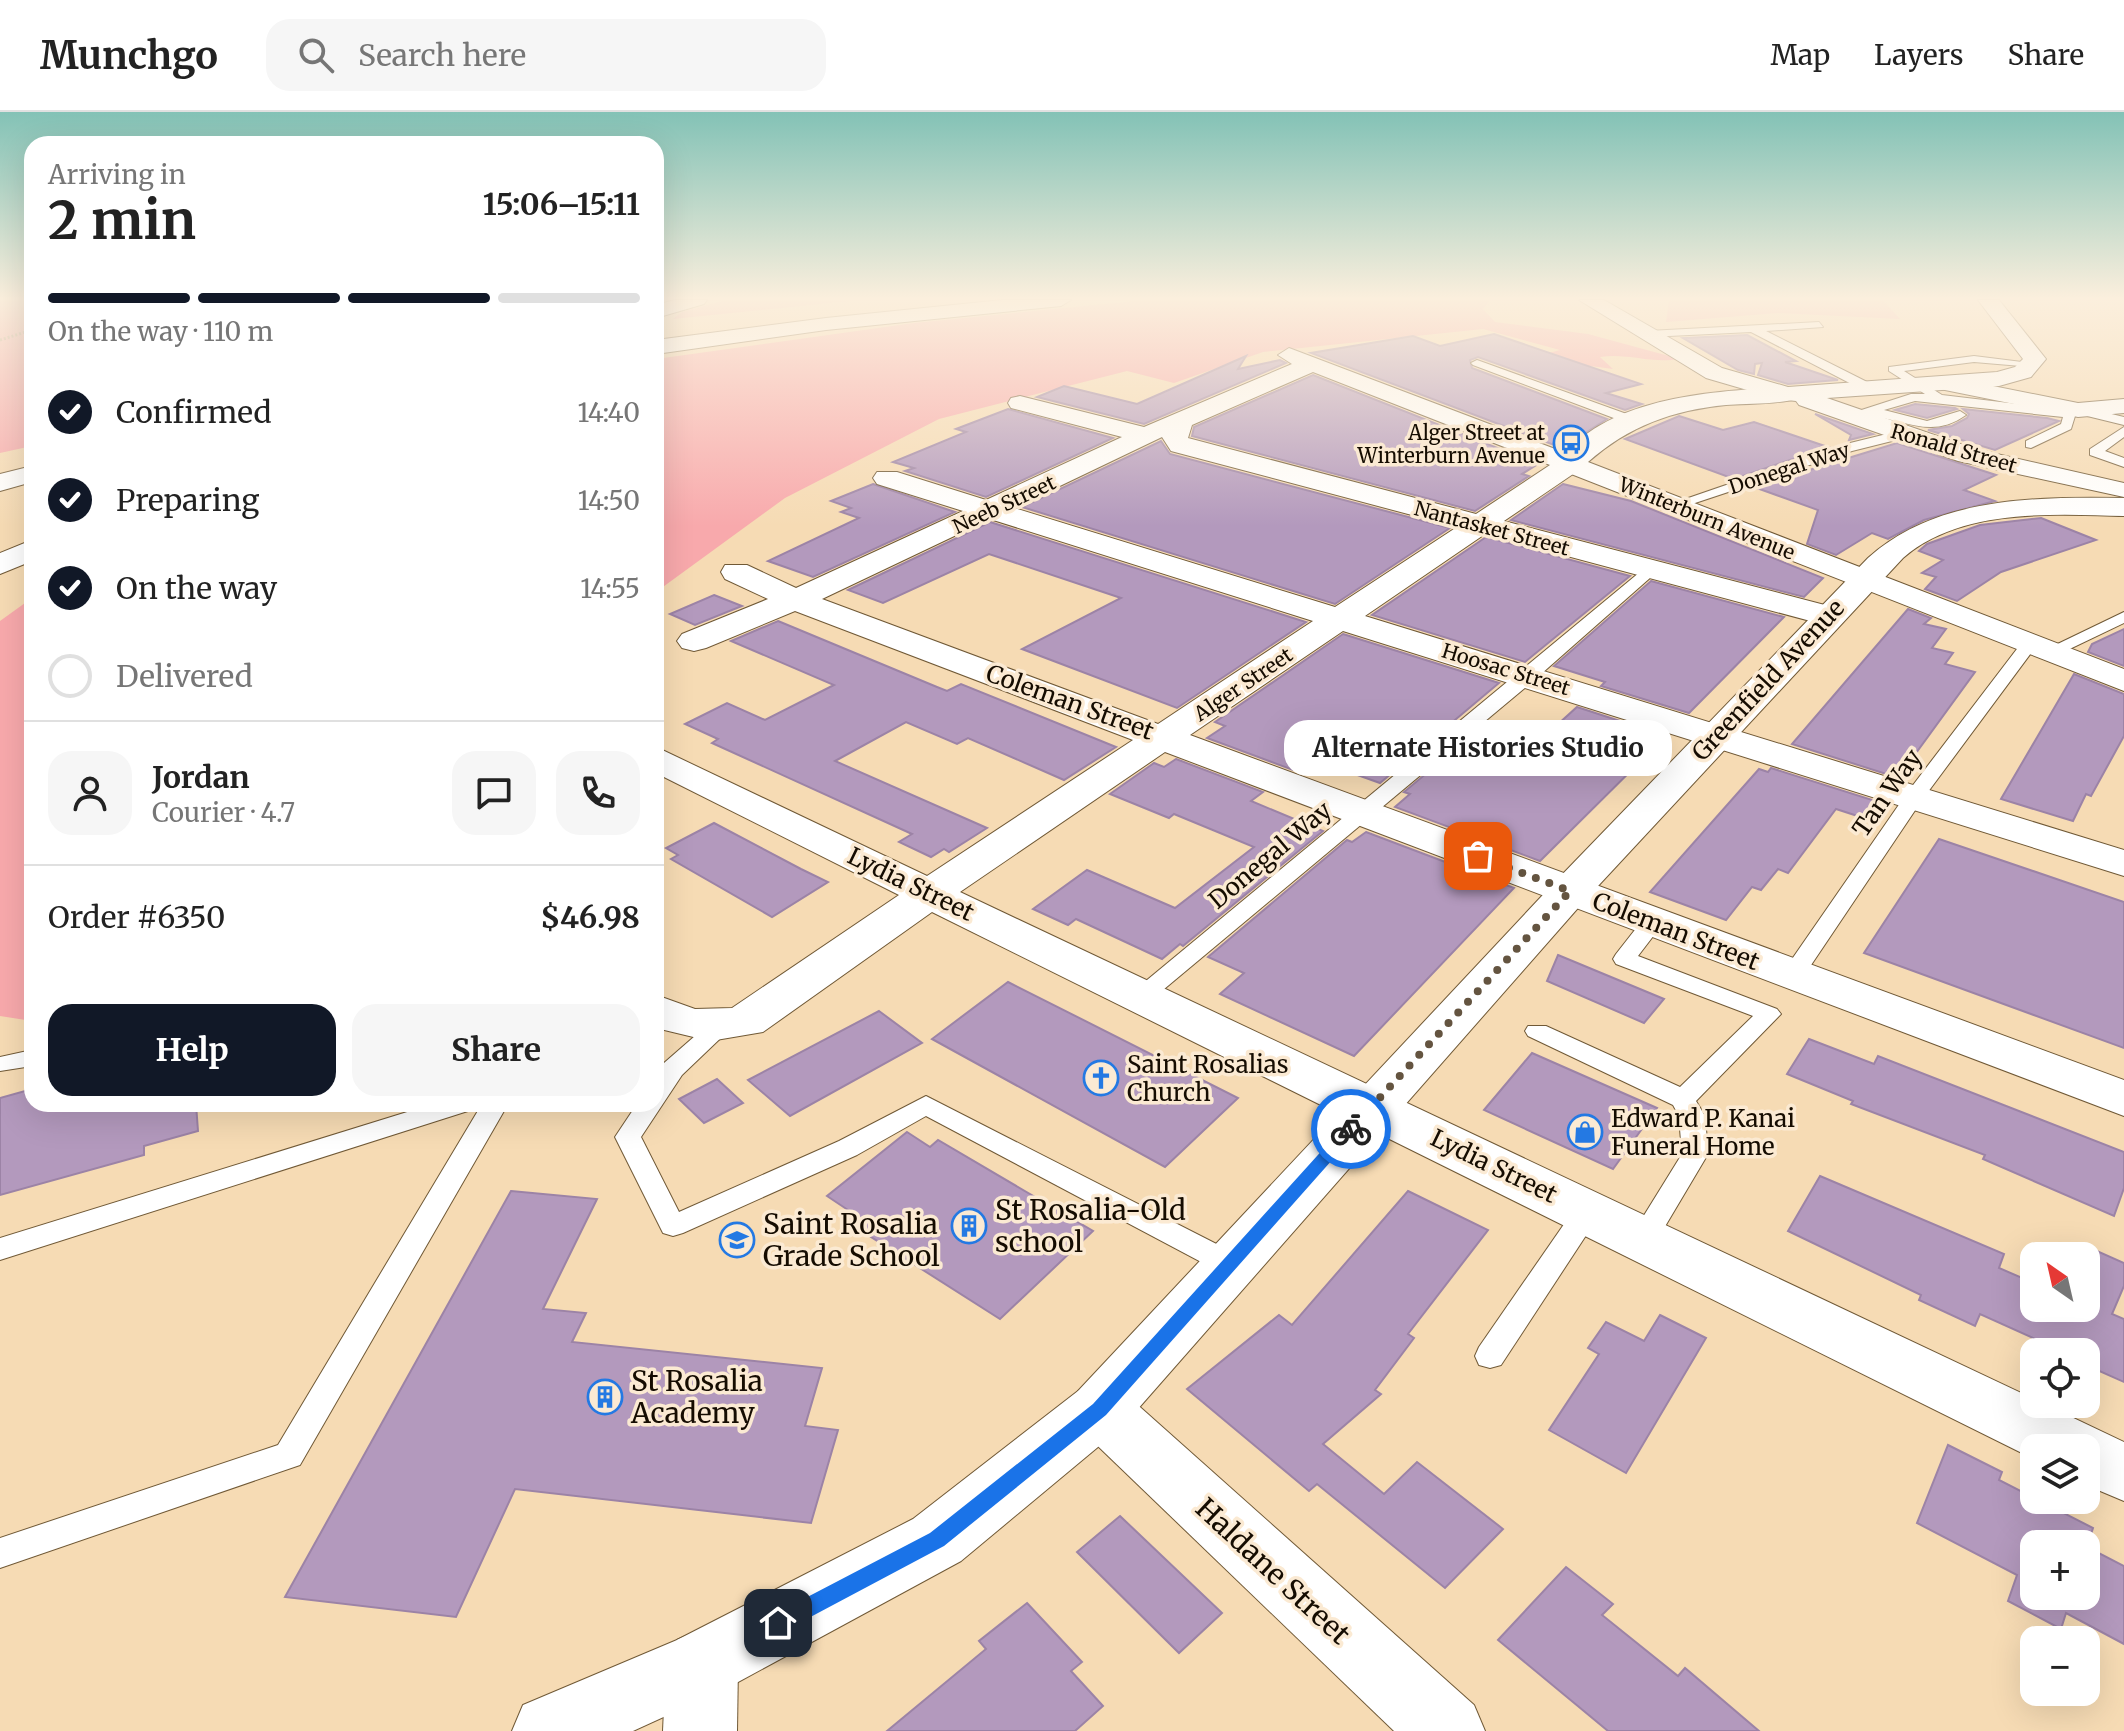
<!DOCTYPE html>
<meta charset="utf-8">
<style>
body{margin:0;font-family:Merriweather,serif;background:#f6f6f6;color:#222;height:100vh;display:flex;flex-direction:column;font-size:30px;white-space:nowrap}
*{box-sizing:border-box;margin:0}
p{font-size:26px;color:#767676}
.icon{flex:none;width:44px;height:44px;fill:none;stroke:currentColor;stroke-width:2;stroke-linecap:round;stroke-linejoin:round}
.map{position:relative;flex:1;overflow:hidden}
.sheet{position:absolute;left:24px;top:24px;width:640px;height:976px;display:flex;flex-direction:column;background:#fff;border-radius:24px;box-shadow:0 8px 32px #0002}
.sheet>*{flex:none}
.needle{width:52px;rotate:326deg}
.fabs{position:absolute;left:2020px;top:1130px;display:grid;gap:16px}
.fabs a{display:grid;place-items:center;width:80px;height:80px;border-radius:16px;background:#fff;box-shadow:0 8px 32px #0002;font-size:40px}
.pin{position:absolute;display:grid;place-items:center;width:68px;height:68px;color:#fff;margin:-34px;border-radius:16px;box-shadow:0 4px 12px #0006}
.courier{position:absolute;display:grid;place-items:center;width:80px;height:80px;margin:-40px;border:6px solid #1a73e8;border-radius:50%;background:#fff;color:#222;box-shadow:0 2px 10px #0007}
.bubble{position:absolute;height:56px;border-radius:24px;background:#fff;box-shadow:0 8px 32px #0002;font-size:26px;font-weight:700;line-height:56px;text-align:center}
.summary em{font-style:normal;font-weight:700}
.summary div{display:flex;flex-direction:column-reverse}
.summary{display:flex;align-items:center;justify-content:space-between;height:136px;padding:0 24px}
h1{font-size:52px;font-weight:700;line-height:60px}
.bar{display:grid;grid-template-columns:repeat(4,1fr);gap:12px 8px;align-content:center;height:96px;padding:0 24px}
.bar i{height:10px;border-radius:6px;background:#e0e0e0}
.bar .on{background:#111827}
.bar p{grid-column:span 4}
.line{display:flex;align-items:center;gap:20px;padding:0 24px;border-top:2px solid #e0e0e0}
.line div{flex:1}
.round{display:grid;place-items:center;flex:none;width:84px;height:84px;border-radius:24px;background:#f6f6f6}
ol{padding:0 24px;list-style:none}
li{display:flex;align-items:center;gap:24px;height:88px}
li p{margin-inline-start:auto}
li .icon{padding:8px;border-radius:50%;background:#111827;color:#fff;stroke-width:4}
li:last-child{color:#767676}
li i{width:44px;height:44px;border:4px solid #e0e0e0;border-radius:50%}
.action{display:flex;gap:16px;margin-top:auto;padding:16px 24px}
.action a{flex:1;height:92px;border-radius:24px;background:#111827;color:#fff;font-size:32px;font-weight:700;line-height:92px;text-align:center}
.action a+a{background:#f6f6f6;color:#222}
header{display:flex;align-items:center;gap:48px;box-sizing:border-box;height:112px;padding:0 40px;background:#fff;border-bottom:2px solid #e0e0e0}
header strong{font-size:38px}
nav{display:flex;gap:44px;margin-inline-start:auto;font-size:28px}
.search{width:560px;height:72px;background:#f6f6f6;display:flex;align-items:center;gap:20px;box-sizing:border-box;padding:0 28px;border-radius:24px;color:#767676;font-size:30px}
.map>svg:first-child{display:block}
.green{fill:#f8a9ac}
.building{fill:#b399bd;stroke:#9c83a6;stroke-width:2;fill-rule:evenodd}
.lines{fill:none;stroke-linecap:round;stroke-linejoin:round}
.service-casing{stroke:#705936;stroke-width:2}
.minor-casing{stroke:#705936;stroke-width:2}
.tertiary-casing{stroke:#705936;stroke-width:2}
.secondary-casing{stroke:#705936;stroke-width:2}
.motorway-casing{stroke:#705936;stroke-width:2}
.path{stroke:#b19b7d;stroke-width:3;stroke-dasharray:2 2;stroke-linecap:butt}
.service{fill:#fff;fill-rule:evenodd}
.minor{fill:#fff;fill-rule:evenodd}
.tertiary{fill:#fff;fill-rule:evenodd}
.secondary{fill:#fff;fill-rule:evenodd}
.motorway{fill:#fff;fill-rule:evenodd}
.route{fill:#1a73e8}
.done{stroke:#645440;stroke-width:8;stroke-dasharray:0 14.4}
.labels{text-anchor:middle;dominant-baseline:central;stroke-width:7;stroke-linejoin:round;paint-order:stroke}
.far-poi-label{font-size:20px;fill:#150c01;stroke:#fbead3;text-anchor:end}
.far-street-label{font-size:20px;fill:#150c01;stroke:#fbead3}
.street-label{font-size:24px;fill:#150c01;stroke:#fbead3}
.poi-label{font-size:24px;fill:#150c01;stroke:#fbead3;text-anchor:start}
.near-poi-label{font-size:28px;fill:#150c01;stroke:#fbead3;text-anchor:start}
.near-street-label{font-size:28px;fill:#150c01;stroke:#fbead3}
</style>
<header>
<strong>Munchgo</strong>
<div class="search"><svg class="icon" aria-label="search" viewBox="0 0 24 24"><circle cx="10" cy="10" r="6"/><path d="M15 15l6 6"/></svg>Search here</div>
<nav><a>Map</a><a>Layers</a><a>Share</a></nav>
</header>
<div class="map">
<svg width="2124" height="1619" viewBox="0 0 2124 1619">
<rect width="100%" height="100%" fill="#f6dbb4"/>
<g class="green">
<path d="M0 188H32V334L0 341Z"/>
<path d="M726 188H859L673 207 682 200Z"/>
<path d="M1145 188H1490L1483 197 1495 210 1588 222 1680 247C1650 252 1629 241 1600 245L1613 257 1531 246 1560 238 1483 217 1263 240 1174 271 1127 259 939 307 785 386 656 480V247L914 211Z"/>
<path d="M1669 188H1883L1900 207 1778 201 1666 210Z"/>
<path d="M32 486V909L0 904V509Z"/>
</g>
<g class="building">
<path d="M1494 222 1641 272 1606 281 1642 292 1625 298 1478 245 1470 248 1472 256 1607 307 1562 336 1311 241 1413 224 1440 234Z"/>
<path d="M1747 223 1796 249 1785 250 1838 268 1788 272 1758 263 1762 251 1755 252 1754 262 1738 258 1683 226Z"/>
<path d="M1246 244 1238 257 1280 248 1286 251 1144 312 1037 285 1064 274 1137 292Z"/>
<path d="M1313 263 1538 352 1522 362 1529 364 1475 399 1192 324 1194 315Z"/>
<path d="M1915 292 1955 296 1957 297 1927 306 1895 298Z"/>
<path d="M1008 297 1113 326 986 385 905 359 914 356 893 350 966 320 956 317Z"/>
<path d="M1963 297 2047 306 2059 309 1995 338 1928 318 1952 314 1967 306 1969 302Z"/>
<path d="M1815 302 1873 322 1849 328 1851 323Z"/>
<path d="M1679 304 1723 318 1754 310 1828 335 1734 367 1625 327Z"/>
<path d="M1161 329 1170 342 1450 416 1335 492 1022 395Z"/>
<path d="M1897 331 1996 363 1964 378 1995 389 1924 408 1888 427 1872 421 1836 443 1807 432 1818 398 1754 375Z"/>
<path d="M873 372 955 400 813 465 768 449 859 406 841 400 851 396 831 389Z"/>
<path d="M1563 372 1631 389 1823 466 1804 485 1511 408Z"/>
<path d="M2041 406 2096 428 2001 460 1957 489 1925 477 1936 465 1922 461 1943 448 1919 439 1927 432 1980 413Z"/>
<path d="M990 410 1306 510 1177 596 1022 537 1121 486 989 442 883 491 848 478Z"/>
<path d="M1486 425 1630 464 1525 550 1372 503Z"/>
<path d="M1651 469 1784 505 1689 601 1601 574 1605 570 1554 554Z"/>
<path d="M714 483 742 494 695 513 670 502Z"/>
<path d="M1908 497 1931 506 1924 512 1946 517 1932 536 1953 541 1945 552 1975 560 1911 648 1914 649 1902 667 1792 632Z"/>
<path d="M778 509 937 575 947 579 961 572 1116 635 1064 668 968 626 957 632 906 610 835 649 987 716 949 740 944 737 931 745 899 730 912 722 712 631 718 627 685 612 727 591 765 608 834 573 731 529Z"/>
<path d="M2124 517V554L2088 540 2092 532Z"/>
<path d="M1343 522 1499 571 1380 671 1310 646 1293 658 1207 626 1225 614 1215 610Z"/>
<path d="M2074 562 2124 582V624L2091 684 2086 682 2073 709 2001 687Z"/>
<path d="M1577 595 1666 624 1540 749 1395 695 1410 682 1404 680 1482 615 1535 633Z"/>
<path d="M1176 647 1263 680 1251 689 1323 719 1183 834 1180 832 1162 847 1076 807 1068 813 1033 797 1087 758 1175 796 1254 735 1174 702 1169 706 1110 682 1154 651 1164 655Z"/>
<path d="M1771 656 1885 692 1873 709 1836 697 1788 761 1778 757 1761 778 1752 775 1726 808 1650 780 1759 657 1768 660Z"/>
<path d="M714 711 801 757 828 770 772 805 671 747 678 743 666 736Z"/>
<path d="M1366 720 1514 776 1354 944 1220 882 1244 861 1208 845 1347 728 1352 730Z"/>
<path d="M1939 727 2124 790V936L1864 841Z"/>
<path d="M1558 843 1664 887 1644 911 1547 869Z"/>
<path d="M1008 870 1238 986 1165 1055 932 927Z"/>
<path d="M879 899 922 931 790 1004 748 968Z"/>
<path d="M1809 927 1874 952 1878 944 2124 1040V1076L2114 1104 1983 1047 1985 1043 1851 992 1853 989 1787 962Z"/>
<path d="M1532 941 1657 996 1613 1057 1484 998Z"/>
<path d="M717 967 743 991 704 1011 679 987Z"/>
<path d="M32 977V992H196L198 1019 144 1034V1043L0 1083V986Z"/>
<path d="M907 1020 930 1035 938 1028 1093 1119 1000 1207 846 1109 854 1102 827 1084Z"/>
<path d="M1820 1064 2004 1142 1999 1156 2034 1171V1196H2086V1161L2097 1139 2124 1151V1174L2112 1202 2124 1207V1270L2086 1253V1240H2064L1980 1202 1975 1214 1919 1188 1921 1183 1788 1119Z"/>
<path d="M511 1079 597 1087 543 1197 586 1201 572 1230 822 1256 805 1314 838 1318 811 1411 515 1377 456 1505 285 1485Z"/>
<path d="M1408 1079 1488 1118 1408 1222 1414 1226 1375 1278 1381 1282 1323 1332 1384 1382 1417 1350 1503 1417 1445 1476 1317 1372 1309 1379 1187 1277 1279 1203 1292 1213Z"/>
<path d="M1660 1203 1706 1226 1626 1361 1549 1318 1599 1242 1588 1236 1606 1210 1644 1229Z"/>
<path d="M1948 1333 2002 1360 1999 1368 2093 1416 2087 1435 2124 1454V1532L2066 1501 2061 1517 2008 1489 2017 1463 1917 1411ZM2034 1432H2086V1484H2034Z"/>
<path d="M1120 1404 1222 1501 1179 1541 1077 1440Z"/>
<path d="M1566 1455 1613 1492 1602 1503 1678 1564 1685 1556 1759 1619H1608L1498 1528Z"/>
<path d="M1027 1491 1082 1550 1071 1559 1103 1594 1075 1619H887L986 1537 979 1529Z"/>
</g>
<g class="lines">
<g class="service-casing">
<g id="service">
<path d="M1819 210 1823 215 1766 219 1873 273V279H1865L1751 220 1648 225 1643 222 1648 219Z"/>
<path d="M1974 244 2039 252 2033 255 1974 250 1904 259 1942 283 2067 298 2078 294 2124 305V313L2079 302 2075 304 2071 317 2031 336 2026 335V329L2061 312 2063 305 1915 289 1884 298 1927 309 1960 299 1966 303C1924 333 1895 296 1852 307L1846 303 1911 282H1925L1889 259V255Z"/>
<path d="M1477 248 1635 305 1637 308 1627 311 1473 253 1471 251Z"/>
<path d="M2124 315V325L2105 339 2124 346V355L2090 343V337Z"/>
<path d="M1903 318 1908 319V325L1852 339 1680 396 1668 393 1842 333Z"/>
<path d="M1646 455 1659 458 1532 570 1151 888H1135L1131 883 1135 878Z"/>
<path d="M2124 500V511L2055 544 2049 545 2041 540Z"/>
<path d="M2029 528 2037 533 1922 688 1801 868H1785L1781 863 1907 681 2023 529Z"/>
<path d="M1653 803 1664 810 1638 844 1777 897 1781 902 1696 989 1705 1004 1708 1042 1654 1133 1644 1136 1634 1133 1630 1126 1682 1042 1679 1004 1673 993 1528 924 1525 919 1528 914H1546L1680 975 1753 904 1616 852 1613 847 1616 842 1645 805Z"/>
<path d="M719 907 727 910 731 915 727 920 682 963 641 1025 679 1100 839 1029 926 984 1240 1144 1244 1152 1240 1160 1230 1163 1220 1160 926 1004 857 1043 683 1121 673 1124 663 1121 615 1025 637 992H656V964L664 951 711 910Z"/>
<path d="M32 938V954L0 959V945Z"/>
<path d="M433 992H475L471 998 0 1148V1126Z"/>
<path d="M482 992H508L300 1353 0 1456V1426L278 1333Z"/>
<path d="M1588 1089 1598 1092 1602 1099 1501 1253 1490 1256 1479 1253 1475 1244 1479 1235 1578 1092Z"/>
</g>
</g>
<g class="minor-casing">
<g id="minor">
<path d="M675 188H707L704 192 656 206V193Z"/>
<path d="M1289 236 1579 346 1583 352 1579 358 1504 409 1840 497 1845 504 1840 511 1829 514 1485 422 1365 504 2124 738V764L1343 519 1190 623 2124 968V1004L1165 640 960 780 2034 1287V1292H2044L2124 1330V1389L2086 1373V1336H2034V1347L932 800 763 920 710 929 656 916V883L695 897 732 896 899 783 656 661V635L927 764 1133 628 795 499 706 536 694 539 682 536 677 529 682 522 768 487 725 467 721 460 725 453H747L796 476 963 399 877 372 873 366 877 360H897L986 388 1122 325 1011 296 1008 291 1011 286 1020 284 1144 315 1292 252 1278 243ZM1313 260 1550 353 1476 402 1188 326 1192 313ZM1162 325 1171 339 1457 415 1335 495 1014 396ZM990 407 1313 509 1158 612 822 487Z"/>
<path d="M1943 264 2078 291 2124 287V301L2078 305 1935 276 1931 271Z"/>
<path d="M32 428V449L0 462V441Z"/>
<path d="M1100 1271 1122 1279 1474 1593 1485 1619H1394L1078 1315 1069 1297 1078 1279Z"/>
</g>
</g>
<g class="tertiary-casing">
<g id="tertiary">
<path d="M1787 275 1796 277 1799 282 1796 287C1773 293 1749 291 1726 293 1673 298 1629 314 1588 350L2124 557V579L1561 358 1557 352C1604 284 1713 279 1787 275Z"/>
<path d="M702 1517 727 1528 738 1552 737 1619H663L666 1552 677 1528Z"/>
</g>
</g>
<g class="secondary-casing">
<g id="secondary">
<path d="M1579 188H1604L1722 256 1788 275 1997 260 2015 255 2023 247 1978 188H1999L2046 247 2031 265 1999 274 1827 286 1975 337 2124 371V385L1958 349 1799 293 1796 289 1778 287 1706 266Z"/>
<path d="M2124 386V404C2053 402 1960 396 1903 446L1585 788 1122 1315 961 1449 727 1576 633 1619H512L523 1593 677 1528 913 1407 1078 1279 1555 770 1868 446C1937 384 2036 385 2124 386Z"/>
</g>
</g>
<g class="motorway-casing">
<g id="motorway">
<path d="M1002 188H1071L1061 194 826 218 656 242V228L826 206Z"/>
<path d="M32 354V370L0 379V362Z"/>
</g>
</g>
<path class="path" d="M0 228 32 218"/>
<use href="#service" class="service"/>
<use href="#minor" class="minor"/>
<use href="#tertiary" class="tertiary"/>
<use href="#secondary" class="secondary"/>
<use href="#motorway" class="motorway"/>
</g>
<linearGradient id="sky" x2="0" y2="1"><stop stop-color="#83c2b6"/><stop offset="0.45" stop-color="#fbefdd"/><stop offset="1" stop-color="#fbefdd" stop-opacity="0"/></linearGradient>
<rect width="2124" height="414" fill="url(#sky)"/>
<path class="route" d="M1351 1012 1356 1013V1021L1106 1303 944 1434 786 1518 778 1521 771 1518 768 1511 771 1504 930 1421 1093 1292 1345 1013Z"/>
<g class="lines">
<path class="done" d="M1351 1017 1570 779 1478 744"/>
</g>
<defs>
<g id="bus-ring" transform="scale(1.8)"><circle r="9.5" fill="#fbead3" stroke="#2479e3" stroke-width="1.5"/><path d="M-5-6H5V4H4V6H2V4H-2V6H-4V4H-5ZM-3.5-4V0h7V-4ZM-3.5 1.2v1.5H-2V1.2ZM2 1.2v1.5H3.5V1.2Z" fill="#2479e3"/></g>
<g id="church-ring" transform="scale(1.8)"><circle r="9.5" fill="#fbead3" stroke="#2479e3" stroke-width="1.5"/><path d="M-1.2-6h2.4v3.5h3.3v2.4h-3.3V6h-2.4V-.1h-3.3v-2.4h3.3Z" fill="#2479e3"/></g>
<g id="shop-ring" transform="scale(1.8)"><circle r="9.5" fill="#fbead3" stroke="#2479e3" stroke-width="1.5"/><path d="M-5-2.5h2.3a2.7 3.5 0 0 1 5.4 0H5L5.5 6h-11ZM-1.5-2.5h3a1.5 2.3 0 0 0-3 0Z" fill="#2479e3"/></g>
<g id="building-ring" transform="scale(1.8)"><circle r="9.5" fill="#fbead3" stroke="#2479e3" stroke-width="1.5"/><path d="M-4-6H4V6H1V3H-1V6H-4ZM-2.5-4.3h1.7v1.8h-1.7ZM.8-4.3h1.7v1.8H.8ZM-2.5-1h1.7V.8h-1.7ZM.8-1h1.7V.8H.8Z" fill="#2479e3"/></g>
<g id="school-ring" transform="scale(1.8)"><circle r="9.5" fill="#fbead3" stroke="#2479e3" stroke-width="1.5"/><path d="M0-5L7-2L0 1L-7-2ZM-4 1L0 2.5L4 1V4Q0 6-4 4Z" fill="#2479e3"/></g>
</defs>
<g fill-rule="evenodd">
<use href="#bus-ring" x="1571" y="331"/>
<use href="#church-ring" x="1101" y="966"/>
<use href="#shop-ring" x="1585" y="1020"/>
<use href="#building-ring" x="969" y="1114"/>
<use href="#school-ring" x="737" y="1128"/>
<use href="#building-ring" x="605" y="1285"/>
</g>
<g class="labels">
<g class="far-poi-label">
<text x="1545" y="320">Alger Street at<tspan x="1545" dy="23">Winterburn Avenue</tspan></text>
</g>
<g class="far-street-label">
<text transform="translate(1954 336) rotate(16)">Ronald Street</text>
<text transform="translate(1789 356) rotate(-18)">Donegal Way</text>
<text transform="translate(1004 392) rotate(-25)">Neeb Street</text>
<text transform="translate(1707 406) rotate(22)">Winterburn Avenue</text>
<text transform="translate(1492 416) rotate(15)">Nantasket Street</text>
<text transform="translate(1506 557) rotate(17)">Hoosac Street</text>
<text transform="translate(1243 572) rotate(-34)">Alger Street</text>
</g>
<g class="street-label">
<text transform="translate(1768 568) rotate(-47)">Greenfield Avenue</text>
<text transform="translate(1070 590) rotate(20)">Coleman Street</text>
<text transform="translate(1887 681) rotate(-55)">Tan Way</text>
<text transform="translate(1270 743) rotate(-40)">Donegal Way</text>
<text transform="translate(911 772) rotate(26)">Lydia Street</text>
<text transform="translate(1676 819) rotate(21)">Coleman Street</text>
<text transform="translate(1494 1054) rotate(26)">Lydia Street</text>
</g>
<g class="poi-label">
<text x="1127" y="952">Saint Rosalias<tspan x="1127" dy="28">Church</tspan></text>
<text x="1611" y="1006">Edward P. Kanai<tspan x="1611" dy="28">Funeral Home</tspan></text>
</g>
<g class="near-poi-label">
<text x="995" y="1098">St Rosalia-Old<tspan x="995" dy="32">school</tspan></text>
<text x="763" y="1112">Saint Rosalia<tspan x="763" dy="32">Grade School</tspan></text>
<text x="631" y="1269">St Rosalia<tspan x="631" dy="32">Academy</tspan></text>
</g>
<g class="near-street-label">
<text transform="translate(1273 1459) rotate(43)">Haldane Street</text>
</g>
</g>
</svg>
<div class="fabs">
<a><svg class="needle" viewBox="-14 -14 28 28"><path d="M0-13l5 13h-10z" fill="#e53935"/><path d="M0 13l5-13h-10z" fill="#767676"/></svg></a>
<a><svg class="icon" aria-label="locate" viewBox="0 0 24 24"><circle cx="12" cy="12" r="6"/><path d="M12 2v4M12 18v4M2 12h4M18 12h4"/></svg></a>
<a><svg class="icon" aria-label="layers" viewBox="0 0 24 24"><path d="M12 4l9 5-9 5-9-5zM3 14l9 5 9-5"/></svg></a>
<a>+</a>
<a>−</a>
</div>
<div class="pin" style="left:1478px;top:744px;background:#ea580c"><svg class="icon" aria-label="bag" viewBox="0 0 24 24"><path d="M5 8h14l-1 12H6zM9 8a3 3 0 0 1 6 0"/></svg></div>
<div class="pin" style="left:778px;top:1511px;background:#1f2937"><svg class="icon" aria-label="home" viewBox="0 0 24 24"><path d="M3 11l9-7 9 7M6 9v11h12V9"/></svg></div>
<div class="courier" style="left:1351px;top:1017px"><svg class="icon" aria-label="bike" viewBox="0 0 24 24"><circle cx="6" cy="16" r="4"/><circle cx="18" cy="16" r="4"/><path d="M6 16l4-8h5l3 8M10 8l3 8H6M13 5h3"/></svg></div>
<div class="bubble" style="left:1284px;top:608px;width:388px">Alternate Histories Studio</div>
<section class="sheet">
<div class="summary"><div><h1>2 min</h1><p>Arriving in</p></div><em>15:06–15:11</em></div>
<div class="bar"><i class="on"></i><i class="on"></i><i class="on"></i><i></i><p>On the way · 110 m</p></div>
<ol>
<li><svg class="icon" aria-label="check" viewBox="0 0 24 24"><path d="M5 12l5 5 9-10"/></svg>Confirmed<p>14:40</p></li>
<li><svg class="icon" aria-label="check" viewBox="0 0 24 24"><path d="M5 12l5 5 9-10"/></svg>Preparing<p>14:50</p></li>
<li><svg class="icon" aria-label="check" viewBox="0 0 24 24"><path d="M5 12l5 5 9-10"/></svg>On the way<p>14:55</p></li>
<li><i></i>Delivered</li>
</ol>
<div class="line" style="height:144px"><a class="round"><svg class="icon" aria-label="person" viewBox="0 0 24 24"><circle cx="12" cy="8" r="4"/><path d="M4 21q1-7 8-7t8 7"/></svg></a><div><b>Jordan</b><p>Courier · 4.7</p></div><a class="round"><svg class="icon" aria-label="chat" viewBox="0 0 24 24"><path d="M4 5h16v11H9l-5 4z"/></svg></a><a class="round"><svg class="icon" aria-label="phone" viewBox="0 0 24 24"><path d="M5 4h4l2 5-3 2q2 4 5 5l2-3 5 2v4C11 20 4 13 5 4z"/></svg></a></div>
<div class="line" style="height:104px"><div>Order #6350</div><b>$46.98</b></div>
<div class="action"><a>Help</a><a>Share</a></div>
</section>
</div>
